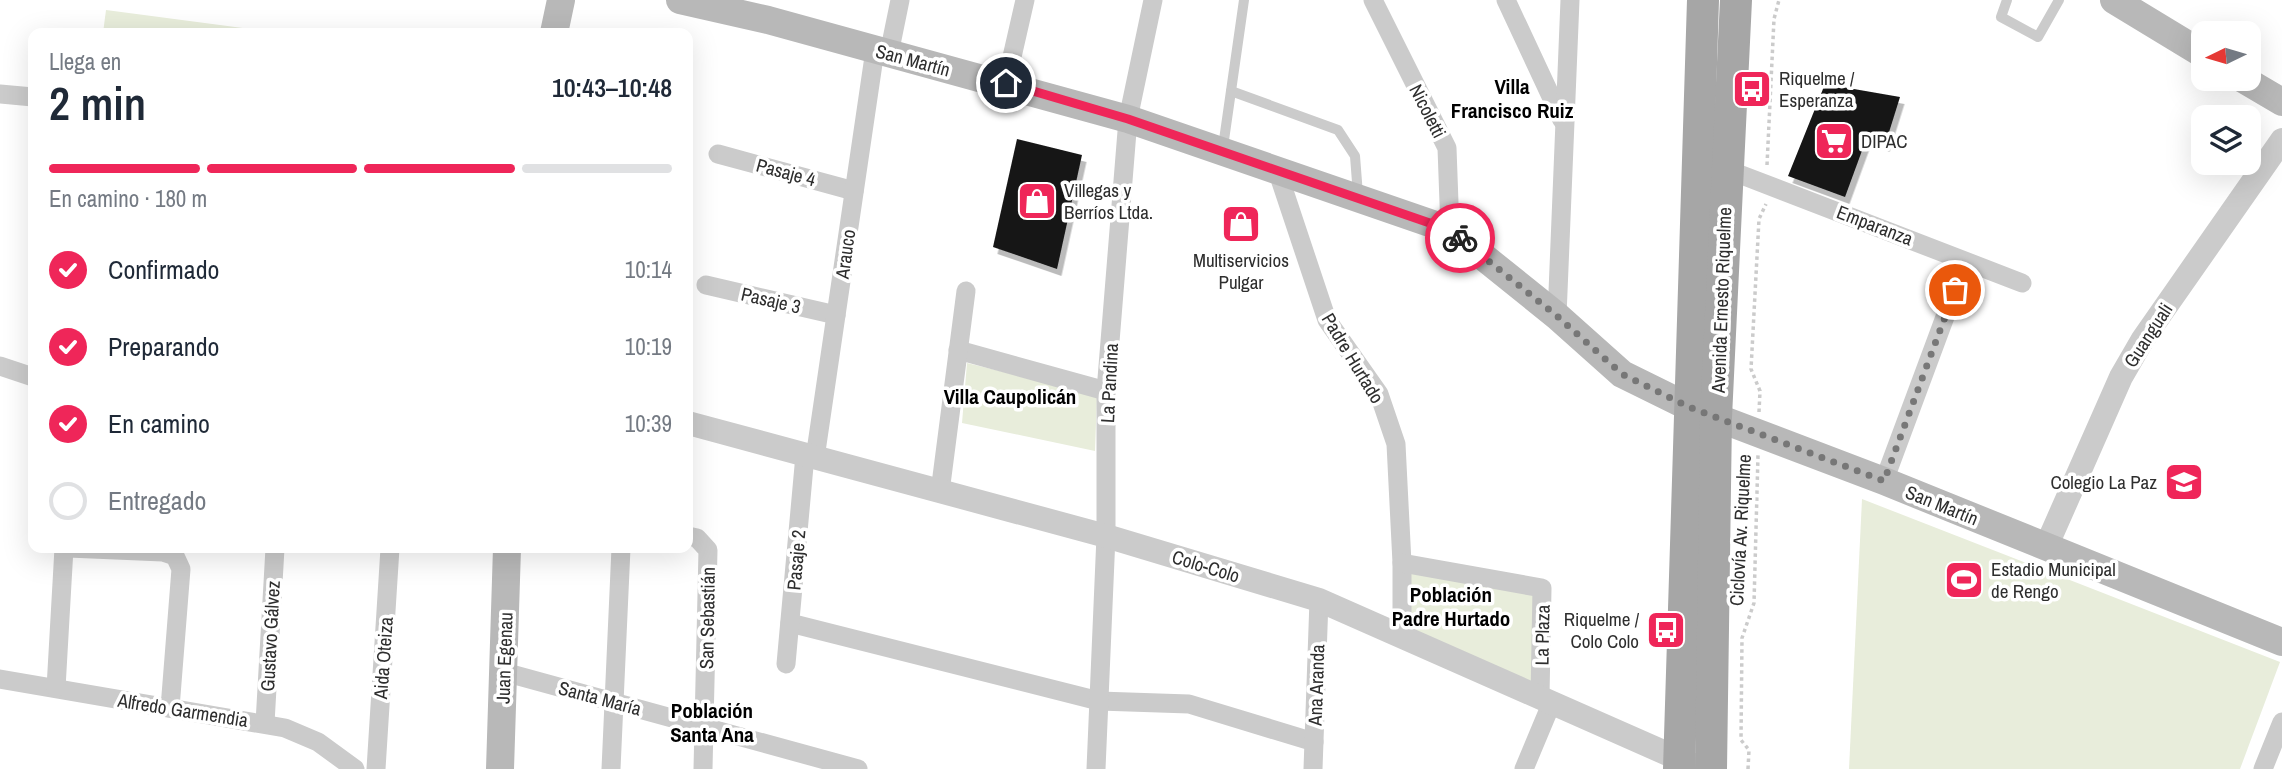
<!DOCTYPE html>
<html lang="es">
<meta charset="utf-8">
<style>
body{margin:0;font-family:"Archivo Narrow",sans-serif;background:#f2f2f3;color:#1f2937;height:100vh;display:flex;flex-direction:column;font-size:26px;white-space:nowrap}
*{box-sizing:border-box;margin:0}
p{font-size:23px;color:#747a83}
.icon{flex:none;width:38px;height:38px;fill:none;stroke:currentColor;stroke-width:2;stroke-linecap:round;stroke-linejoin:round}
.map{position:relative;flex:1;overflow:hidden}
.sheet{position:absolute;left:28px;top:28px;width:665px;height:525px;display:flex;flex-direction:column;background:#fff;border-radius:14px;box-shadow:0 7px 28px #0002}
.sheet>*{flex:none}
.needle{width:46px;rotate:265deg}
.controls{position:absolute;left:2191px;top:21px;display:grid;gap:14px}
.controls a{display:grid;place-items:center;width:70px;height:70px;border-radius:14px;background:#fff;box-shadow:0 7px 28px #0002;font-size:35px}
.pin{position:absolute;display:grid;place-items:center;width:60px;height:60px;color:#fff;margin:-30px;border:4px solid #fff;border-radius:50%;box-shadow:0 2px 7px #0007}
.courier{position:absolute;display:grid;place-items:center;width:70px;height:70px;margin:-35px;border:5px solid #ef2659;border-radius:50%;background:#fff;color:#222;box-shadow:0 2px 9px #0007}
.headline em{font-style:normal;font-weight:600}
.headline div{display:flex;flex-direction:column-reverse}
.headline{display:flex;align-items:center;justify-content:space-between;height:119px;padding:0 21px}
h1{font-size:46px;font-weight:600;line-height:52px}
.bar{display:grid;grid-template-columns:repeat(4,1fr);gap:10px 7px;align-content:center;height:84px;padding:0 21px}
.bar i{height:9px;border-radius:5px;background:#e0e1e3}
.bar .selected{background:#ef2659}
.bar p{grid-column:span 4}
ol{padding:0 21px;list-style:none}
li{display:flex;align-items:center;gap:21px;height:77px}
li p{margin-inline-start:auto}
li .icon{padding:7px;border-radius:50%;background:#ef2659;color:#fff;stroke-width:4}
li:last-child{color:#747a83}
li i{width:38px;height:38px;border:4px solid #e0e1e3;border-radius:50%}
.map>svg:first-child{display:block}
.green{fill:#e8eddb}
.building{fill:#151515;filter:url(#shadow)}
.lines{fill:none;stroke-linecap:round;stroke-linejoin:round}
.path{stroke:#cbcbcb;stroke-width:3.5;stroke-dasharray:3.5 3.5;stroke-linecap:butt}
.service{stroke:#cbcbcb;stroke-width:10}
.minor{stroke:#cbcbcb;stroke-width:19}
.tertiary{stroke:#cbcbcb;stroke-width:24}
.secondary{stroke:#b8b8b8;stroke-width:28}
.primary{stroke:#a6a6a6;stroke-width:32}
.done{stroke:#777;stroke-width:7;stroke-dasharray:0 12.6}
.route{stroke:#ef2659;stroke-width:9}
.labels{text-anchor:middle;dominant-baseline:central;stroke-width:7;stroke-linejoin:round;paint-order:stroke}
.street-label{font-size:19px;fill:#2e2e2e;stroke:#fff}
.poi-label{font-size:19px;fill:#2e2e2e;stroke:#fff;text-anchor:start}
.neighbourhood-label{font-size:21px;font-weight:bold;fill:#000;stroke:#fff}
</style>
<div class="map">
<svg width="2282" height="769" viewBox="0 0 2282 769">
<defs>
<filter id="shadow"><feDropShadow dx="4.5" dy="7" stdDeviation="0" flood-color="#0004"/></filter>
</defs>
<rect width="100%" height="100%" fill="#fff"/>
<g class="green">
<path d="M106 10 280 33H103Z"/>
<path d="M967 363 1097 395 1095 451 962 423Z"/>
<path d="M1862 499 2280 662 2240 769H1849Z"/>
<path d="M1405 570 1537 592V709L1406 637Z"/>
</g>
<g class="building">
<path d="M1825 84 1900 97 1885 145 1867 137 1845 197 1788 176Z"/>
<path d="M1017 139 1082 155 1057 269 993 247Z"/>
</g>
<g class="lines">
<g class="path">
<path d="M1767 165 1774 19 1779 0"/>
<path d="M1759 412 1760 391 1751 369 1759 219 1766 204"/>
<path d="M1748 769 1749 750 1741 740 1742 638 1754 603 1758 455"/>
</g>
<g class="service">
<path d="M2007 0 2001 17 2038 37 2059 0"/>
<path d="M1231 91 1338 130 1355 156 1358 195"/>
<path d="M1223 147 1244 0"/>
</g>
<g class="minor">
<path d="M1373 0 1447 148 1450 230"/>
<path d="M1506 0 1562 120"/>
<path d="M889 54 900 0"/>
<path d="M1006 83 1025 0"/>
<path d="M0 94 33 97"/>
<path d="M718 154 854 191"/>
<path d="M1726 169 2022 283"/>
<path d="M1277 170 1327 320 1379 394 1396 444 1402 563V635"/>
<path d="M706 285 836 315"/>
<path d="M1557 316 1570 0"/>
<path d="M958 350 1106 391"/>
<path d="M0 366 33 377"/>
<path d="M815 458 875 50"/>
<path d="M1884 481 1955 290"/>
<path d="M940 492 966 291"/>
<path d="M688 536 697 538 708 550 703 769"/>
<path d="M68 548 163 552 175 556 181 569 170 708"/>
<path d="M1402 563 1542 588 1540 697"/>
<path d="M790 623 1099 701 1189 704 1314 742"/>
<path d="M786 664 805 455"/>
<path d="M504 672 858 769"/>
<path d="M0 679 285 728 318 742 355 769"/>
<path d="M56 688 64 548"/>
<path d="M265 723 275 548"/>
<path d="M376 769 390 548"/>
<path d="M611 769 621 548"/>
<path d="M1096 769 1106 536V391L1128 119 1153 0"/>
<path d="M1313 769 1319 600"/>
<path d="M1524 769 1552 702"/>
<path d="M2263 769 2282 722"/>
</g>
<g class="tertiary">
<path d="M688 423 1106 536 1319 600 1695 766"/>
<path d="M2046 547 2121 377 2143 339 2282 140"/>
</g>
<g class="secondary">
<path d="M680 0 768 20 1128 119 1450 230 1557 316 1622 374 1689 407 1884 481 2282 642"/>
<path d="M2114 0 2203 54"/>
<path d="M554 33 561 0"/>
<path d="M2243 79 2282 102"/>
<path d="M500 769 507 548"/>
</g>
<g class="primary">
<path d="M1679 769 1703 0"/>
<path d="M1711 769 1716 417 1736 0"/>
</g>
</g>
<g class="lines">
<path class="done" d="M1460 238 1557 316 1622 374 1689 407 1884 481 1955 290"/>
<path class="route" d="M1006 83 1128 119 1450 230 1460 238"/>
</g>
<defs>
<g id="bus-square" transform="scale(2.0125)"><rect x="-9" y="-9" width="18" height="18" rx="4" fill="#ef2659" stroke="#fff"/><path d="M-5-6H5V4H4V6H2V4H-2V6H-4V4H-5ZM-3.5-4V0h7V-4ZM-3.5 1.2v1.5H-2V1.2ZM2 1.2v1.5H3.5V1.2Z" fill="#fff"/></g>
<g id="supermarket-square" transform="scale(2.0125)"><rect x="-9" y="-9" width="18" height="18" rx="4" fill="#ef2659" stroke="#fff"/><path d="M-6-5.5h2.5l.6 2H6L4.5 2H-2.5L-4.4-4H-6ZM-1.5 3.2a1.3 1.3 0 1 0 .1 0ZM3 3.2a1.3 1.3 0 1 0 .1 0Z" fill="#fff"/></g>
<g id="shop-square" transform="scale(2.0125)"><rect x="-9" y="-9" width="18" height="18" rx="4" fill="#ef2659" stroke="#fff"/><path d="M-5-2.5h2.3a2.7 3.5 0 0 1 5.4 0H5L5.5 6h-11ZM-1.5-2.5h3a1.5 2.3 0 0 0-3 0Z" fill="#fff"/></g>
<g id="school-square" transform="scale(2.0125)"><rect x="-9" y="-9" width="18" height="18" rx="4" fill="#ef2659" stroke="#fff"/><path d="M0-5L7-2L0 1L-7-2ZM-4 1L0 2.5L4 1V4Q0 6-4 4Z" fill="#fff"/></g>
<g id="stadium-square" transform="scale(2.0125)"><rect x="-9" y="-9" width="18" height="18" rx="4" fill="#ef2659" stroke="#fff"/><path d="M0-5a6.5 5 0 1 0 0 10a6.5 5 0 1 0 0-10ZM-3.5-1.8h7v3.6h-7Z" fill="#fff"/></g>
</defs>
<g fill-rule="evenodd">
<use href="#bus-square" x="1752" y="89"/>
<use href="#supermarket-square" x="1834" y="141"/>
<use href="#shop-square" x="1037" y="201"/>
<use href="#shop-square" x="1241" y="224"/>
<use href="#school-square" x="2184" y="482"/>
<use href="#stadium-square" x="1964" y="580"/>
<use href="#bus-square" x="1666" y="630"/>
</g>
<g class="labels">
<g class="street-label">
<text transform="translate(913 60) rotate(15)">San Martín</text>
<text transform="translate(1428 111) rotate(63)">Nicoletti</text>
<text transform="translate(786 172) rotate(15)">Pasaje 4</text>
<text transform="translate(1875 225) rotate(21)">Emparanza</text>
<text transform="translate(845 254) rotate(-82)">Arauco</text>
<text transform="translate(771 300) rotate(13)">Pasaje 3</text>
<text transform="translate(1721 300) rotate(-88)">Avenida Ernesto Riquelme</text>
<text transform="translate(2148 335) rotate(-57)">Guanguali</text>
<text transform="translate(1353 358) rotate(59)">Padre Hurtado</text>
<text transform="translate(1109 383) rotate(-87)">La Pandina</text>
<text transform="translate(1942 505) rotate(22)">San Martín</text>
<text transform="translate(1740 530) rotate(-87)">Ciclovía Av. Riquelme</text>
<text transform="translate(796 560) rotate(-85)">Pasaje 2</text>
<text transform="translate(1206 566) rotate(17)">Colo-Colo</text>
<text transform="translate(707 618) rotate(-89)">San Sebastián</text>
<text transform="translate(1542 635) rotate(-89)">La Plaza</text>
<text transform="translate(270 636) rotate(-87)">Gustavo Gálvez</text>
<text transform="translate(383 658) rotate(-86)">Aida Oteiza</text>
<text transform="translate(504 658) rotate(-88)">Juan Egenau</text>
<text transform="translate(1316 685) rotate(-88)">Ana Aranda</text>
<text transform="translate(600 698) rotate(15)">Santa María</text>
<text transform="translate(183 710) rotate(9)">Alfredo Garmendia</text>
</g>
<g class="poi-label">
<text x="1779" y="78">Riquelme /<tspan x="1779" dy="22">Esperanza</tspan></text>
<text x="1861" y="141">DIPAC</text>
<text x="1064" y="190">Villegas y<tspan x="1064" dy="22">Berríos Ltda.</tspan></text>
<text x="1241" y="260" text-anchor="middle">Multiservicios<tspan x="1241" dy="22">Pulgar</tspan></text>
<text x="2157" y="482" text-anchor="end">Colegio La Paz</text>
<text x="1991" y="569">Estadio Municipal<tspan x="1991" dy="22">de Rengo</tspan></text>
<text x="1639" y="619" text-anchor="end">Riquelme /<tspan x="1639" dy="22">Colo Colo</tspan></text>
</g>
<g class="neighbourhood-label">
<text x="1512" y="86">Villa<tspan x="1512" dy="24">Francisco Ruiz</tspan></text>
<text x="1010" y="396">Villa Caupolicán</text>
<text x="1451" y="594">Población<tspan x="1451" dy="24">Padre Hurtado</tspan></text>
<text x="712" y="710">Población<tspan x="712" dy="24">Santa Ana</tspan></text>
</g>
</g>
</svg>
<div class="controls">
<a><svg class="needle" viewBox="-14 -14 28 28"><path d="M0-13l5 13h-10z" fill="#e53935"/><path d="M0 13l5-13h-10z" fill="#747a83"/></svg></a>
<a><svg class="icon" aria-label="layers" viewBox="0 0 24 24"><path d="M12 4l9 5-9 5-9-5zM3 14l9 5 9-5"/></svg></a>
</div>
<div class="pin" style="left:1955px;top:290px;background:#ea580c"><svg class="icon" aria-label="bag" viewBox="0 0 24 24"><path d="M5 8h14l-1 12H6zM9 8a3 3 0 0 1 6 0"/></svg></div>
<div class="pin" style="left:1006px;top:83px;background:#1f2937"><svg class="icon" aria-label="home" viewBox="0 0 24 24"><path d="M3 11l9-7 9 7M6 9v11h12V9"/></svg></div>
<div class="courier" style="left:1460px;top:238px"><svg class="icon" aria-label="bike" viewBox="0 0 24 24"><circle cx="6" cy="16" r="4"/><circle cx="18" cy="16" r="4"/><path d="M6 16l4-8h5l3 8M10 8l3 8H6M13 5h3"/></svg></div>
<section class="sheet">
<div class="headline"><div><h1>2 min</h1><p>Llega en</p></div><em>10:43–10:48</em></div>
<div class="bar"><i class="selected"></i><i class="selected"></i><i class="selected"></i><i></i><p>En camino · 180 m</p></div>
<ol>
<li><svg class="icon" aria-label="check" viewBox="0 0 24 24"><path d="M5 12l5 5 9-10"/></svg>Confirmado<p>10:14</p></li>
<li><svg class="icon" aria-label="check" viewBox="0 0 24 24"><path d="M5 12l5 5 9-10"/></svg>Preparando<p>10:19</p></li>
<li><svg class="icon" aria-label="check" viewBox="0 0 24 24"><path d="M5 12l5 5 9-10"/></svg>En camino<p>10:39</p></li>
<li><i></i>Entregado</li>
</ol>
</section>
</div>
